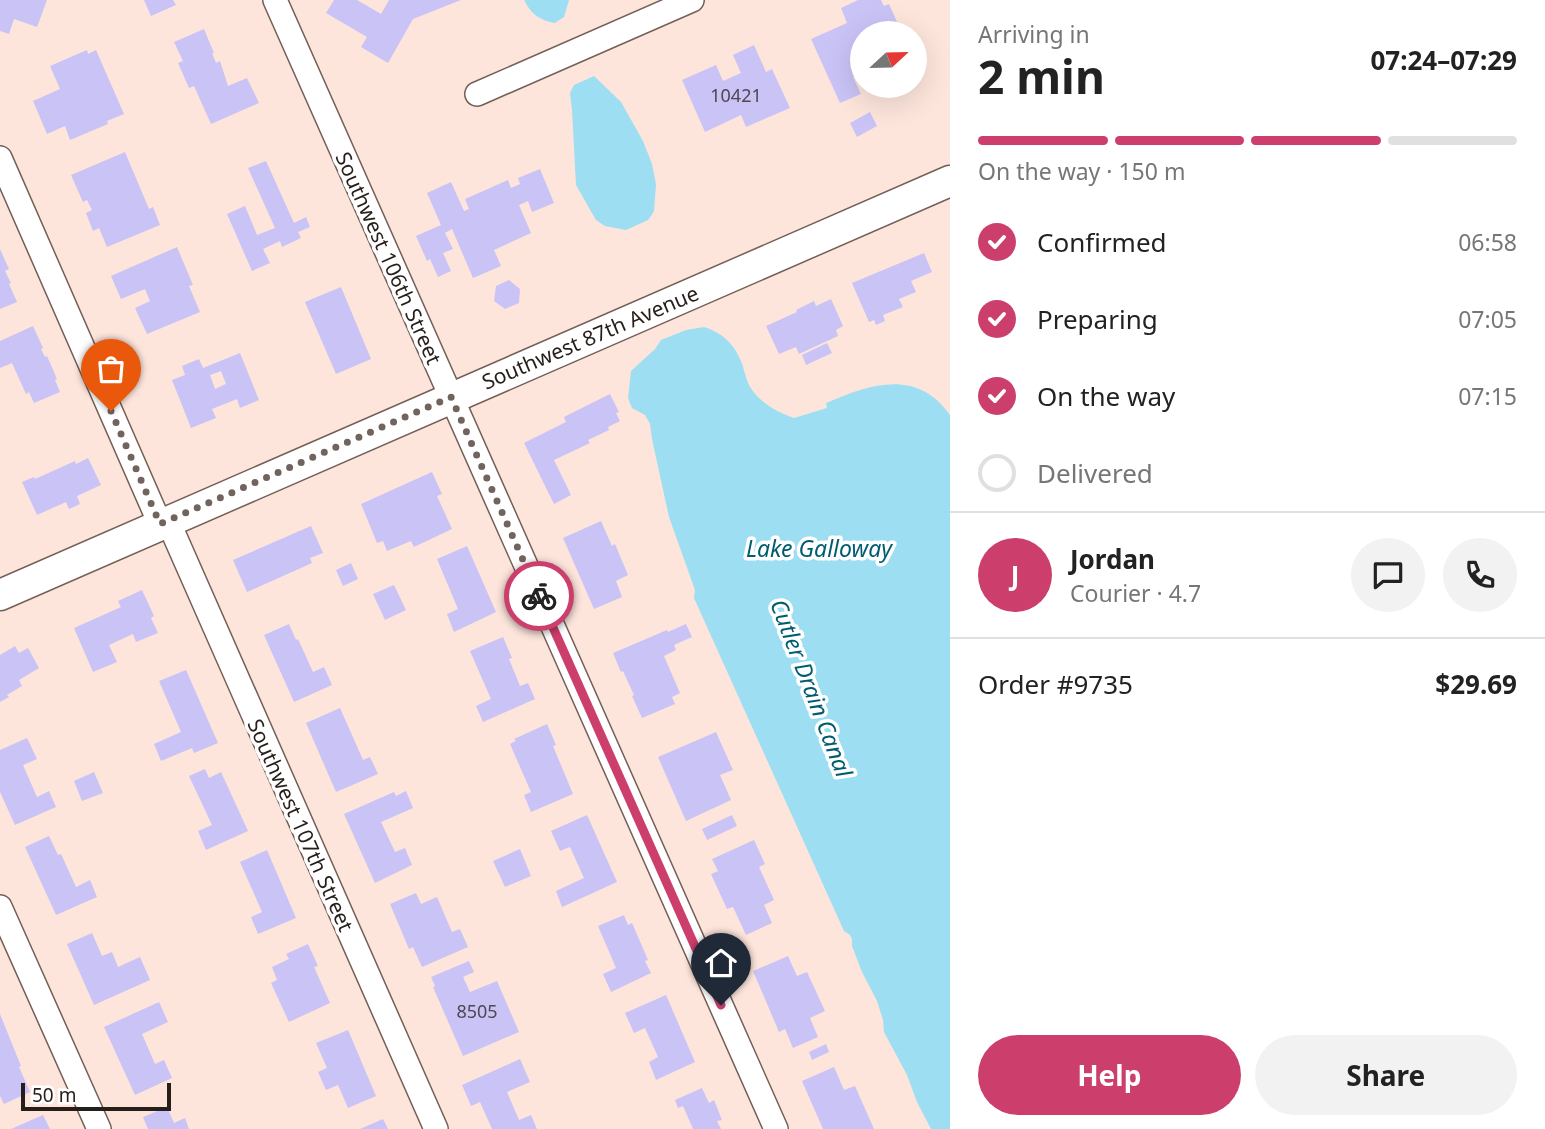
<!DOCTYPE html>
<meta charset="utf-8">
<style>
body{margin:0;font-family:"Noto Sans",sans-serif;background:#f2f2f2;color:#222;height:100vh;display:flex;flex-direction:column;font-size:26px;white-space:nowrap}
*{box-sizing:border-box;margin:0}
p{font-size:23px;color:#767676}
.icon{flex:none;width:38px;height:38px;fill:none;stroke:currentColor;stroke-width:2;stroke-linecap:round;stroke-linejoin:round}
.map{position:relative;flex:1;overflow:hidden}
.sheet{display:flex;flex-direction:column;background:#fff;width:595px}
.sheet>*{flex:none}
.needle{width:46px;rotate:68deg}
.tools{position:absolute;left:850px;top:21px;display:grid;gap:14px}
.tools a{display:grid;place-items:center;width:77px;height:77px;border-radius:50%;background:#fff;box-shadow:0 7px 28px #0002;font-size:35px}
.scale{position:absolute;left:21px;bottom:18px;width:150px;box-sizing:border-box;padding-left:7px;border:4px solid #261e1b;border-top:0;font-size:19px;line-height:24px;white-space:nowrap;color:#261e1b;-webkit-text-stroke:5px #fff;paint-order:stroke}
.pin{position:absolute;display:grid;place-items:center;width:60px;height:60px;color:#fff;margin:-72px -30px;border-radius:50% 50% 50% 0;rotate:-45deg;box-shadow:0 0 7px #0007}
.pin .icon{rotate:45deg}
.courier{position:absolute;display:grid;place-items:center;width:70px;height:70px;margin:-35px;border:5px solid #cc3f6c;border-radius:50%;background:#fff;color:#222;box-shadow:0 2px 9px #0007}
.head em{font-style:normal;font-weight:700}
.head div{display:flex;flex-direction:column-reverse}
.head{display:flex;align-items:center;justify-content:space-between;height:119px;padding:0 28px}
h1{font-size:46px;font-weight:700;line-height:52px}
.bar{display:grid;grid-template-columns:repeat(4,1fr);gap:10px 7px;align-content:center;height:84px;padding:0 28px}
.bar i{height:9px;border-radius:5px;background:#e0e0e0}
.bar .active{background:#cc3f6c}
.bar p{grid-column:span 4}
.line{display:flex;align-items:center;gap:18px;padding:0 28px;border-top:2px solid #e0e0e0}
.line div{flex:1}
.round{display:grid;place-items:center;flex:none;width:74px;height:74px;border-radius:37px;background:#f2f2f2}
ol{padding:0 28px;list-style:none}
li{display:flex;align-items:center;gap:21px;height:77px}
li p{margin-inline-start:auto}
li .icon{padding:7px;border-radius:50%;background:#cc3f6c;color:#fff;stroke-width:4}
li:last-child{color:#767676}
li i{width:38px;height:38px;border:4px solid #e0e0e0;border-radius:50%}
.button{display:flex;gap:14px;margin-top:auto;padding:14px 28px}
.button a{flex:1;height:80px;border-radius:42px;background:#cc3f6c;color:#fff;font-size:28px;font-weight:700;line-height:80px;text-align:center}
.button a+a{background:#f2f2f2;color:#222}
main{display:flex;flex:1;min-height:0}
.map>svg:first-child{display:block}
.water{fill:#9ddef3}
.building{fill:#cac3f6;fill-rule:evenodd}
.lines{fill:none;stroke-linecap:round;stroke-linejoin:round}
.minor-casing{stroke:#735f57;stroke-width:26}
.major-casing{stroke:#735f57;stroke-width:33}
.minor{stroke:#fff;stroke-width:23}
.major{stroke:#fff;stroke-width:30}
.done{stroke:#71645f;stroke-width:7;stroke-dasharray:0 12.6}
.route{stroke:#cc3f6c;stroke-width:9}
.labels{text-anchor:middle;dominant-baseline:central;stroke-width:7;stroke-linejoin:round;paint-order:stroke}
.number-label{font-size:18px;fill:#4f4752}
.street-label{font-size:21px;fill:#261e1b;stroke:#fff}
.water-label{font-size:23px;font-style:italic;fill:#005c71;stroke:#fff}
</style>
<main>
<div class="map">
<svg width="950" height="1129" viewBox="0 0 950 1129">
<rect width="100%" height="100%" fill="#fde5dc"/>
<g class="water">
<path d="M524 0H569L564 17 555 23C539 20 532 15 524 0Z"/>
<path d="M594 76 621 102 643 141 652 164 656 184 654 211 651 216 648 220 626 230 605 226 596 220 576 185 572 110 570 93 574 85Z"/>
<path d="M704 327C720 332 733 342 740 359 744 367 745 377 749 385 758 402 777 412 794 418L827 408 826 403C870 384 917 368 950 415V1129H931L917 1102 907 1075 884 1032 883 1020 877 1001 862 972 852 946V939L850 935 844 931 694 598 695 590 669 517 652 439 650 424 645 415 632 408 628 398 631 371 655 349 661 340 686 330Z"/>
</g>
<g class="building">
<path d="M0 0H47L37 27 14 19 9 34 0 31Z"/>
<path d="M144 0H173L176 5 151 16Z"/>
<path d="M334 0H357L381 14 389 0H461L413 19 388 63 361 47 367 37 326 13Z"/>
<path d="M858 0H881L884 6 889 4 902 33H863V73L853 77 861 94 840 103 811 39 847 23 841 8Z"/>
<path d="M204 29 214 53H212L216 63 220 61 228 86 247 78 259 103 211 124 194 86 189 88 178 63 183 61 174 42Z"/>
<path d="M754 45 766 72 772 69 790 108 746 127 741 115 705 132 682 80 716 65 723 81 741 73 733 55Z"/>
<path d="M87 50 88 54 96 50 124 114 107 121 108 124 70 140 65 126 47 134 33 101 60 89 50 66Z"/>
<path d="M870 112 877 126 857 137 850 123Z"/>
<path d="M125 152 149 209 153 207 160 225 107 247 99 228 93 231 86 213 92 210 87 200 83 202 71 175Z"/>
<path d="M266 161 294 223 306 217 310 227 298 232 301 238 282 247 280 241 263 249 270 263 252 271 227 214 245 206 257 235 275 228 248 168Z"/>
<path d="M540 169 554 203 532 212 528 201 519 205 531 233 494 250 501 266 473 278 452 229 445 233 453 249 443 253 451 271 438 277 430 259 427 261 416 236 441 225 427 193 451 182 464 211 469 209 465 199 508 180 511 188 520 184 518 178Z"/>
<path d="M177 247 193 285 189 286 200 312 147 334 135 308 150 301 145 289 121 299 111 276Z"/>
<path d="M0 249 9 269 5 271 11 283 9 284 17 302 0 309Z"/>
<path d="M924 253 932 272 911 281 916 292 899 299 903 307 883 315 885 321 876 325 874 320 869 322 852 283Z"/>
<path d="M509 280 520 289 519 303 505 309 494 301 496 286Z"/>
<path d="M341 287 371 359 336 374 305 302Z"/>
<path d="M831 299 843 326 836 330 838 336 799 354 796 347 779 354 766 326 797 312 796 310 814 301 816 306Z"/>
<path d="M33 326 43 348 41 349 45 357 47 356 57 379 55 380 60 392 34 403 29 392 26 394 12 363 0 368V341Z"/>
<path d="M827 343 832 353 806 365 802 355Z"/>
<path d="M240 353 259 400 240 408 237 399 212 409 216 418 191 428 172 380 185 375 182 366 199 359 203 368ZM221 371 226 384 215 389 210 375Z"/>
<path d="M610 394 619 412 616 413 620 421 608 427 609 430 588 440 590 443 554 460 571 495 554 504 524 443 566 422 564 417Z"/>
<path d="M88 458 101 485 77 496 80 504 69 509 66 502 37 515 22 482 34 477 35 479 75 461 76 464Z"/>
<path d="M432 472 442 494 437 496 452 529 414 547 411 541 387 551 383 541 377 543 361 504Z"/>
<path d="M601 521 612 546 615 544 628 575 616 581 622 597 594 609 563 538Z"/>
<path d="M311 526 323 553 310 558 312 563 247 592 233 560Z"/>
<path d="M467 546 496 612 454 632 447 614 458 609 437 559Z"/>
<path d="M351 563 358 579 343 586 336 570Z"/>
<path d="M394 585 406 610 385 620 373 594Z"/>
<path d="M142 590 154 616 151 618 158 633 136 642 133 634 109 645 117 662 93 672 74 628 121 607 118 601Z"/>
<path d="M289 624 296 640 298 639 313 672 324 667 332 685 294 702 264 635Z"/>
<path d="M686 624 692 637 674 645 676 650 664 656 680 693 672 697 675 704 642 718 632 696 634 695 623 671 621 672 613 653 667 630 668 632Z"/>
<path d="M503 637 512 658 509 659 520 686 528 683 535 699 483 722 476 706 491 699 470 651Z"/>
<path d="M15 646 19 653 28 648 39 668 19 680 22 686 7 695 9 697 0 702V655Z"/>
<path d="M186 670 218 743 194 753 192 748 161 761 154 744 181 732 159 681Z"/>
<path d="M340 708 363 760 370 757 378 774 336 792 306 723Z"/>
<path d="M547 724 556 745 553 746 573 794 531 812 524 795 531 792 510 744 516 741 514 739Z"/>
<path d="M716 732 733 770 720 775 731 800 686 821 658 757Z"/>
<path d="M27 738 37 759 23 765 37 797 49 791 56 807 15 825 0 792V750Z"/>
<path d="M205 769 209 778 221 772 248 831 206 850 198 831 212 825 189 776Z"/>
<path d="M94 772 103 793 82 801 74 781Z"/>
<path d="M406 791 413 808 381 822 395 852 405 848 412 865 375 883 344 814 394 792 396 796Z"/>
<path d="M587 815 617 882 562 907 556 891 584 878 570 847 560 851 551 831Z"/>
<path d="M732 815 737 826 707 840 702 829Z"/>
<path d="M49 836 58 855 61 854 76 887 90 880 97 897 56 915 25 847Z"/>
<path d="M754 840 765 864 759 867 774 900 764 905 772 923 746 935 733 907 727 909 711 874 718 871 712 859Z"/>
<path d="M520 849 531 876 505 887 493 861Z"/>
<path d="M267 850 296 918 258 934 251 917 262 912 240 862Z"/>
<path d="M416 893 421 904 437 897 452 932 460 929 468 947 422 967 413 947 409 949 390 904Z"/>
<path d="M624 915 628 925 632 923 648 960 645 961 651 973 611 992 603 974 616 968 598 926Z"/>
<path d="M92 933 102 956 112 952 118 967 140 957 150 980 94 1005 67 944Z"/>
<path d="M308 944 318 966 314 967 330 1003 289 1022 271 983 277 980 272 967 289 959 286 954Z"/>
<path d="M788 956 797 976 807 972 825 1011 810 1018 818 1037 793 1048 785 1029 779 1032 753 971Z"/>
<path d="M469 961 474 972 463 977 470 992 497 981 519 1032 463 1056 433 987 435 986 431 977Z"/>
<path d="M666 995 695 1062 656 1080 649 1062 658 1057 645 1028 634 1033 625 1013Z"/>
<path d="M159 1002 168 1022 142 1034 155 1064 164 1060 172 1078 135 1095 104 1027Z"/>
<path d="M0 1014 21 1066 19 1067 30 1092 4 1104 0 1096Z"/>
<path d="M348 1030 376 1096 348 1108 338 1085 326 1090 318 1072 327 1068 316 1043Z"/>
<path d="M826 1044 829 1052 812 1060 809 1052Z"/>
<path d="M520 1059 530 1082 507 1092 519 1120 531 1115 537 1129H492L480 1102 471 1106 462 1085Z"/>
<path d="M834 1067 844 1090 855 1086 874 1129H823L802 1081Z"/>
<path d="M702 1088 709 1103 714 1100 722 1120 717 1121 721 1129H693L683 1106 678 1108 675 1100Z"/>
<path d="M167 1107 174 1123 185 1118 189 1129H148L143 1117Z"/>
<path d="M43 1115 50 1129H11Z"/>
<path d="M383 1119 388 1129H360Z"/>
</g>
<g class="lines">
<g class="minor-casing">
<g id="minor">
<path d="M275 0 776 1129"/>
<path d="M477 94 692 0"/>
<path d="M0 158 160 524"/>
<path d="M168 521 436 1129"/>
<path d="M0 907 99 1129"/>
</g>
</g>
<g class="major-casing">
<path id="major" d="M0 595 950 181"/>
</g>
<use href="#minor" class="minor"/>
<use href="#major" class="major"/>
</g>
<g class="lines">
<path class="done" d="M111 411 160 524 451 397 539 596"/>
<path class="route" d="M539 596 721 1005"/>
</g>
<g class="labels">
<g class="number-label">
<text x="736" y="95">10421</text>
<text x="477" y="1011">8505</text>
</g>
<g class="street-label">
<text transform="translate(389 258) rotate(66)">Southwest 106th Street</text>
<text transform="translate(590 337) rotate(-23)">Southwest 87th Avenue</text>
<text transform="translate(301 825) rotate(66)">Southwest 107th Street</text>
</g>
<g class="water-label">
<text x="819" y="548">Lake Galloway</text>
<text transform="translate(812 688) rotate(69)">Cutler Drain Canal</text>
</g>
</g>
</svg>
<div class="tools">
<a><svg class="needle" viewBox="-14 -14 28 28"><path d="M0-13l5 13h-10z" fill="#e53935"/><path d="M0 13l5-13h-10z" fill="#767676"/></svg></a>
</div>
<div class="scale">50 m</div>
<div class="pin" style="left:111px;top:411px;background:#ea580c"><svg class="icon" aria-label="bag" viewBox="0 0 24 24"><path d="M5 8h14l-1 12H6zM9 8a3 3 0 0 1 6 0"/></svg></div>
<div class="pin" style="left:721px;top:1005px;background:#1f2937"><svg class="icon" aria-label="home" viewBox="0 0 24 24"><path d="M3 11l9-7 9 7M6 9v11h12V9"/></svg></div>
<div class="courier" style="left:539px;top:596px"><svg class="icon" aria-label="bike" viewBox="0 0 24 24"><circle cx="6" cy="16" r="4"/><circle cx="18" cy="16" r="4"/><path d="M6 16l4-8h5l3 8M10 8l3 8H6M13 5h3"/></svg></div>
</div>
<section class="sheet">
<div class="head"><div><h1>2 min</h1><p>Arriving in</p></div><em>07:24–07:29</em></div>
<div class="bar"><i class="active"></i><i class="active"></i><i class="active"></i><i></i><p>On the way · 150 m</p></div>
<ol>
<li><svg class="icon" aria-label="check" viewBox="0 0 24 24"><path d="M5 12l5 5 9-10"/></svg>Confirmed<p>06:58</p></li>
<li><svg class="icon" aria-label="check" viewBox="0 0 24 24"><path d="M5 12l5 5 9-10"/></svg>Preparing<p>07:05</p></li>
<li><svg class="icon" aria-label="check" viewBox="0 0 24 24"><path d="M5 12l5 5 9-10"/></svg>On the way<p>07:15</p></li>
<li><i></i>Delivered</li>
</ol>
<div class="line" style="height:126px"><b class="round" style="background:#cc3f6c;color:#fff">J</b><div><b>Jordan</b><p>Courier · 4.7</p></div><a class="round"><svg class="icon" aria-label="chat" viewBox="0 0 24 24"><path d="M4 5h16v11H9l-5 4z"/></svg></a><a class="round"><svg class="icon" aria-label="phone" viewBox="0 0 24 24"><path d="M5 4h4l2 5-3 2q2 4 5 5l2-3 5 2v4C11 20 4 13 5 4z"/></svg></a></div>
<div class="line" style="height:91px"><div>Order #9735</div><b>$29.69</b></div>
<div class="button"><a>Help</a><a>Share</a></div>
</section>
</main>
